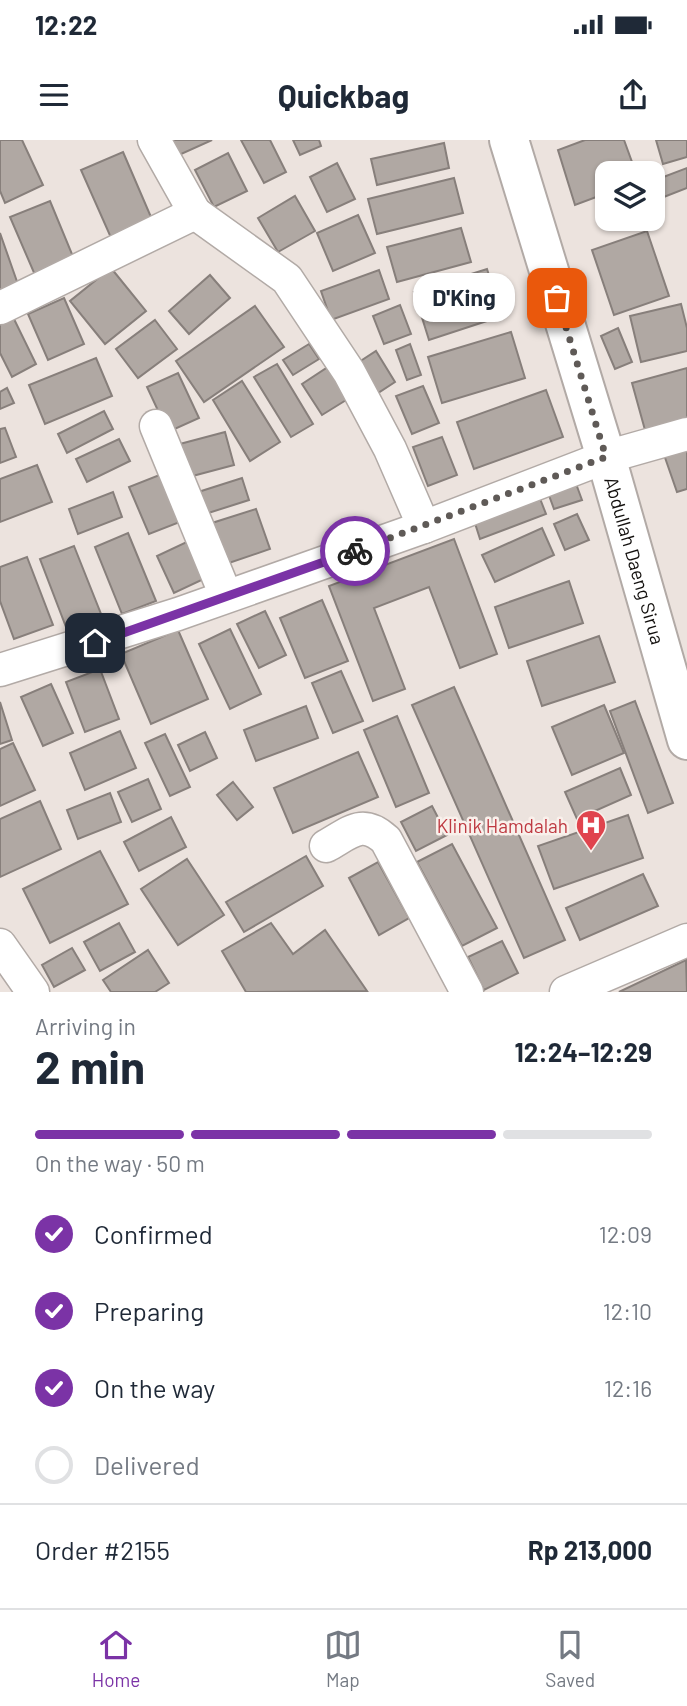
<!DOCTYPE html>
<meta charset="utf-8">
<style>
body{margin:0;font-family:Barlow,sans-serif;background:#f6f6f7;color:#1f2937;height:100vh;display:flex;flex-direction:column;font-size:26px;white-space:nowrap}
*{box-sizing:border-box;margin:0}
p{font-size:23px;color:#747a83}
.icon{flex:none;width:38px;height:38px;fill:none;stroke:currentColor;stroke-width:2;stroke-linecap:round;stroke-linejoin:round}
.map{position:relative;height:852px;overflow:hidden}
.side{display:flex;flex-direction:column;background:#fff;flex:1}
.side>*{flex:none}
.fabs{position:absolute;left:595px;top:21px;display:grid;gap:14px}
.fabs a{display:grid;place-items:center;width:70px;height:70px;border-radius:14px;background:#fff;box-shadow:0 2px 5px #0004;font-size:35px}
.pin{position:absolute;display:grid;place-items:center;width:60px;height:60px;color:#fff;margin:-30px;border-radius:14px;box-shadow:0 4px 10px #0006}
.courier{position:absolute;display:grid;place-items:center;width:70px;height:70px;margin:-35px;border:5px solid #7b33a6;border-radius:50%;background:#fff;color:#222;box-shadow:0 2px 9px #0007}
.bubble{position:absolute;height:49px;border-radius:21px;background:#fff;box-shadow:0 2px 5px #0004;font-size:23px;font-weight:700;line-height:49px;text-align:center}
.headline em{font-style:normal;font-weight:700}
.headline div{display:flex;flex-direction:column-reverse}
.headline{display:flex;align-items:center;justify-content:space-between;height:119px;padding:0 35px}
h1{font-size:46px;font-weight:700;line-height:52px}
.bar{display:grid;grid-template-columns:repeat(4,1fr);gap:10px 7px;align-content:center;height:84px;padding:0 35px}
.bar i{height:9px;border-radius:5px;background:#e0e1e3}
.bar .active{background:#7b33a6}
.bar p{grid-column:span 4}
.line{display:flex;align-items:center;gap:18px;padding:0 35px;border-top:2px solid #e0e1e3}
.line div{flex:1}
ol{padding:0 35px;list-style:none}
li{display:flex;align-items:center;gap:21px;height:77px}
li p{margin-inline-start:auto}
li .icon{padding:7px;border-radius:50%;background:#7b33a6;color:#fff;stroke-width:4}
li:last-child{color:#747a83}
li i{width:38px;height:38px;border:4px solid #e0e1e3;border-radius:50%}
.status{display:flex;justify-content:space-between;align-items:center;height:49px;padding:0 35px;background:#fff;direction:ltr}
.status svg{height:19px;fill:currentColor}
header{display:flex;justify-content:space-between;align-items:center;height:91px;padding:0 35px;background:#fff;font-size:32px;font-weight:700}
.dock{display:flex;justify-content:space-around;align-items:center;height:98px;border-top:2px solid #e0e1e3;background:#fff;font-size:19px;color:#747a83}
.dock a{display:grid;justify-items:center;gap:4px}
.dock .active{color:#7b33a6}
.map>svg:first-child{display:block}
.building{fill:#b0a8a3;stroke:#877f7b;stroke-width:2}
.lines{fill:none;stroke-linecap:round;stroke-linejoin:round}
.street-casing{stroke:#b2aaa6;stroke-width:35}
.secondary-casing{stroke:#b2aaa6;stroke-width:42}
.street{stroke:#fff;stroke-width:32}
.secondary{stroke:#fff;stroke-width:38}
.done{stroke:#5f5a57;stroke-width:7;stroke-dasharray:0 12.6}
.route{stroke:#7b33a6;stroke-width:9}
.labels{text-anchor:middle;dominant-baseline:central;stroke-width:5;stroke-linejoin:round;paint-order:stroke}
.street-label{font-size:19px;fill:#13100e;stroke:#f9f0eb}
.health-label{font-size:19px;fill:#be3a42;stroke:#f9f0eb;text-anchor:end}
</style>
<div class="status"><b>12:22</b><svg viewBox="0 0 49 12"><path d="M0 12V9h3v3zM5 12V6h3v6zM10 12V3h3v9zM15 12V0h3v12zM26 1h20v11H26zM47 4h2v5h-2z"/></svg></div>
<header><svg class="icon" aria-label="menu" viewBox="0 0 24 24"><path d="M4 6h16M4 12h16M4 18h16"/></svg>Quickbag<svg class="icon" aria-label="share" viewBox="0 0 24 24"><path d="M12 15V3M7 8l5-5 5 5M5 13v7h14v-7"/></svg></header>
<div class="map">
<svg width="687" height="852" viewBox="0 0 687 852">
<rect width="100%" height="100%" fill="#ece3de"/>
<g class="building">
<path d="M0 0H22L43 45 5 63 0 51Z"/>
<path d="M171 0H212L179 15Z"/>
<path d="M241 0H270L286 32 264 43Z"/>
<path d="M293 0H319L321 6 300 15Z"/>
<path d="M585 0H624L636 33H607V53L575 65 558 10Z"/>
<path d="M656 0H687V17L663 24Z"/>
<path d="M444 3 449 28 377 45 371 19Z"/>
<path d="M123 12 157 91 116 109 81 30Z"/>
<path d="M228 13 247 51 214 67 195 30Z"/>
<path d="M337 23 355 59 327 72 310 37Z"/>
<path d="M687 28V48L656 60 653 41Z"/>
<path d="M454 38 463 73 377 94 368 59Z"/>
<path d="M295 56 315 91 278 112 258 78Z"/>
<path d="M50 61 74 119 35 135 10 77Z"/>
<path d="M358 75 375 113 333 131 317 93Z"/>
<path d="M461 88 471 122 397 142 387 107Z"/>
<path d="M647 91 669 156 614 175 592 110Z"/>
<path d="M0 93 21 153 0 160Z"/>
<path d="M111 128 146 171 105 204 70 161Z"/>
<path d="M487 129 502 176 429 200 414 152Z"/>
<path d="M379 130 389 159 331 180 321 151Z"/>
<path d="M210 135 230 158 189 194 169 171Z"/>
<path d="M64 158 84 204 48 220 28 174Z"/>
<path d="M681 164 687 188V211L641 222 630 176Z"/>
<path d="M400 165 411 194 384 204 373 176Z"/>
<path d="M255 166 284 207 204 262 176 221Z"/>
<path d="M13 177 36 224 12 237 0 213V183Z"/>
<path d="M155 180 177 209 138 238 116 209Z"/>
<path d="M618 188 632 222 615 229 601 196Z"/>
<path d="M511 192 525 238 442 263 428 217Z"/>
<path d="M309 204 319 219 293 235 283 220Z"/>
<path d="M410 204 421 235 407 240 396 210Z"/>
<path d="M376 211 395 242 378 253 359 222Z"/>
<path d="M96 218 112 256 45 284 29 245Z"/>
<path d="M277 224 313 284 291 297 254 237Z"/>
<path d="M331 225 351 257 322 275 302 244Z"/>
<path d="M687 228V278L645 290 632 243Z"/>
<path d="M178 233 199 278 168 292 147 247Z"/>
<path d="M242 241 280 302 250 321 213 260Z"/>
<path d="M423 246 439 283 412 294 396 256Z"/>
<path d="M7 248 14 263 0 269V252Z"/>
<path d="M546 250 563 297 474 329 457 282Z"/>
<path d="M104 271 113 289 67 313 58 294Z"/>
<path d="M5 288 16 317 0 323V289Z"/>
<path d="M225 292 234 325 185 338 176 305Z"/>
<path d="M442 297 457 335 428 346 413 307Z"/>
<path d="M119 299 130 321 87 342 76 319Z"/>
<path d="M687 301V349L677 352 662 309Z"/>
<path d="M37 325 52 362 0 382V339Z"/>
<path d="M167 332 185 380 149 394 129 347Z"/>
<path d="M242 338 249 360 199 376 192 354Z"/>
<path d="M575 341 582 360 554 369 547 350Z"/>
<path d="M113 352 122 377 78 394 69 369Z"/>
<path d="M539 356 546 374 480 399 474 380Z"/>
<path d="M256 369 270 409 226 424 212 383Z"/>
<path d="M577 374 589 400 565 410 554 384Z"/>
<path d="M542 388 554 415 495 442 482 415Z"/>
<path d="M128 393 156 461 122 474 95 407Z"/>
<path d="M193 399 210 436 174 453 157 416Z"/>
<path d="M454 399 497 514 460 528 429 447 374 468 405 549 373 561 329 446Z"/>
<path d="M74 406 101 474 66 487 40 419Z"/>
<path d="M27 417 53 485 14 499 0 461V427Z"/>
<path d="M569 441 583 483 509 508 495 467Z"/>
<path d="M322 460 348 521 305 538 280 478Z"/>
<path d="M265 471 286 515 259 528 237 484Z"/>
<path d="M230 489 261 554 230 569 199 504Z"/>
<path d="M178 490 208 559 151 584 121 514Z"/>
<path d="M599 496 615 542 542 566 527 521Z"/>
<path d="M100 529 119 579 85 592 66 542Z"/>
<path d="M341 531 363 581 333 593 312 543Z"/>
<path d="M51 544 73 593 43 606 21 557Z"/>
<path d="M454 547 565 800 524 818 412 565Z"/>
<path d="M635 561 673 663 648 673 610 571Z"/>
<path d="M0 562 12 600 0 604Z"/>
<path d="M604 565 624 613 572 635 552 587Z"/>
<path d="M306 566 318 598 256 621 244 590Z"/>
<path d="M397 576 429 653 396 667 364 590Z"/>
<path d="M120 591 136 628 85 650 70 613Z"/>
<path d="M205 592 217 618 190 631 178 605Z"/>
<path d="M165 594 190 647 170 656 145 603Z"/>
<path d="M13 603 35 650 0 666V609Z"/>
<path d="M358 612 378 657 293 693 274 648Z"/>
<path d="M620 628 631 655 577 679 565 652Z"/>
<path d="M148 639 161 669 132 682 118 652Z"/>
<path d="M233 642 253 667 237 680 217 655Z"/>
<path d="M110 653 121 682 78 699 67 670Z"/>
<path d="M40 661 61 709 0 737V679Z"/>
<path d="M432 666 447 695 416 711 401 682Z"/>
<path d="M628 675 643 718 554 749 538 706Z"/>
<path d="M171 677 186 707 139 731 124 702Z"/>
<path d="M452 704 497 788 462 806 417 722Z"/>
<path d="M100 711 128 764 50 803 23 749Z"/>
<path d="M306 716 323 746 244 792 226 762Z"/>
<path d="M187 719 224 775 178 805 141 749Z"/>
<path d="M378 722 409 778 379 795 349 738Z"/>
<path d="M643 734 658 766 580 800 566 768Z"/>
<path d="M119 783 135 812 100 831 84 802Z"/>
<path d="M271 783 293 814 325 790 367 851 246 852 222 811Z"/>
<path d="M502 801 518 833 484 850 468 817Z"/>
<path d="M72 808 85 830 54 847 42 825Z"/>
<path d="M148 810 169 843 155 852H111L103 840Z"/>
<path d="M686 820 687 852H619Z"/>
</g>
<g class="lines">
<g class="street-casing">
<g id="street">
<path d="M195 73 287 139 349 232 390 309 424 387"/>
<path d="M0 168 195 73 154 0"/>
<path d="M156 286 226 456"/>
<path d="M0 530 178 474 424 387 606 317 687 294"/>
<path d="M326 706C350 693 362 678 386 700L467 852"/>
<path d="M0 805 33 852"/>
<path d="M566 852 687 800"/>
</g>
</g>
<g class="secondary-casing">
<g id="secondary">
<path id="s1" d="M509 0 606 317 687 600"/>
</g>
</g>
<use href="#street" class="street"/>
<use href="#secondary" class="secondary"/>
</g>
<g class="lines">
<path class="done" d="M355 411 606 317 557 158"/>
<path class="route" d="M95 503 355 411"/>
</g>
<defs>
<g id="hospital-pin" transform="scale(1.575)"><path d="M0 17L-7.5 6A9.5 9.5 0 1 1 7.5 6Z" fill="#e0444e" stroke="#f9f0eb"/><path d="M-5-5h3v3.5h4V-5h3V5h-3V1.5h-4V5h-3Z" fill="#fff"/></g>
</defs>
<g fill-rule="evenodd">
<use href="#hospital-pin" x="591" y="685"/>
</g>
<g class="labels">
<g class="street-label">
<text stroke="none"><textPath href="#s1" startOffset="439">Abdullah Daeng Sirua</textPath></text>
</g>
<g class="health-label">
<text x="568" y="685">Klinik Hamdalah</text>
</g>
</g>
</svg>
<div class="fabs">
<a><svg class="icon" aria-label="layers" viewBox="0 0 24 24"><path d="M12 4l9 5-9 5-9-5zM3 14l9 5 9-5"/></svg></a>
</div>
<div class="pin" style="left:557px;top:158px;background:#ea580c"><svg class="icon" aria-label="bag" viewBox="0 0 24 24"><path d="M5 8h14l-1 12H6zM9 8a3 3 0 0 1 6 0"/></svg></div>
<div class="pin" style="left:95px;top:503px;background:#1f2937"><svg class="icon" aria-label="home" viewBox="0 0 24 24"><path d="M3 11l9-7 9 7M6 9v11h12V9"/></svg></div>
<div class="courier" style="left:355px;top:411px"><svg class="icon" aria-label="bike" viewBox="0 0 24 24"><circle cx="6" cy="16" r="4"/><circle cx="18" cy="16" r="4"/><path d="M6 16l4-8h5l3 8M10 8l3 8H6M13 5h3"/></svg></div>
<div class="bubble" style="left:413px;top:133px;width:102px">D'King</div>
</div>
<section class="side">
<div class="headline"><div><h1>2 min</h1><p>Arriving in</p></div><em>12:24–12:29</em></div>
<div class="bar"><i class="active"></i><i class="active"></i><i class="active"></i><i></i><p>On the way · 50 m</p></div>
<ol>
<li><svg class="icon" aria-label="check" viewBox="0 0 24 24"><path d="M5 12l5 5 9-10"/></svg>Confirmed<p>12:09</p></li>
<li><svg class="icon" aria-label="check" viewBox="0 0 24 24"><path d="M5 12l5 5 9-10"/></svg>Preparing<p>12:10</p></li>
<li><svg class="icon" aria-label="check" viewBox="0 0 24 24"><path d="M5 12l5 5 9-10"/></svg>On the way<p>12:16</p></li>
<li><i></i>Delivered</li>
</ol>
<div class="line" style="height:91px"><div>Order #2155</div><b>Rp 213,000</b></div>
</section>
<nav class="dock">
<a class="active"><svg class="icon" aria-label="home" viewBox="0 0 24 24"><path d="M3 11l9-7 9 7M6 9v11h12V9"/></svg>Home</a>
<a><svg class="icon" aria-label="map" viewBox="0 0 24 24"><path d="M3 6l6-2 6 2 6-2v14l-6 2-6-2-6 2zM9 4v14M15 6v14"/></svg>Map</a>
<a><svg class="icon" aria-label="saved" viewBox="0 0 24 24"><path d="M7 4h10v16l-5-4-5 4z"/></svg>Saved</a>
</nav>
